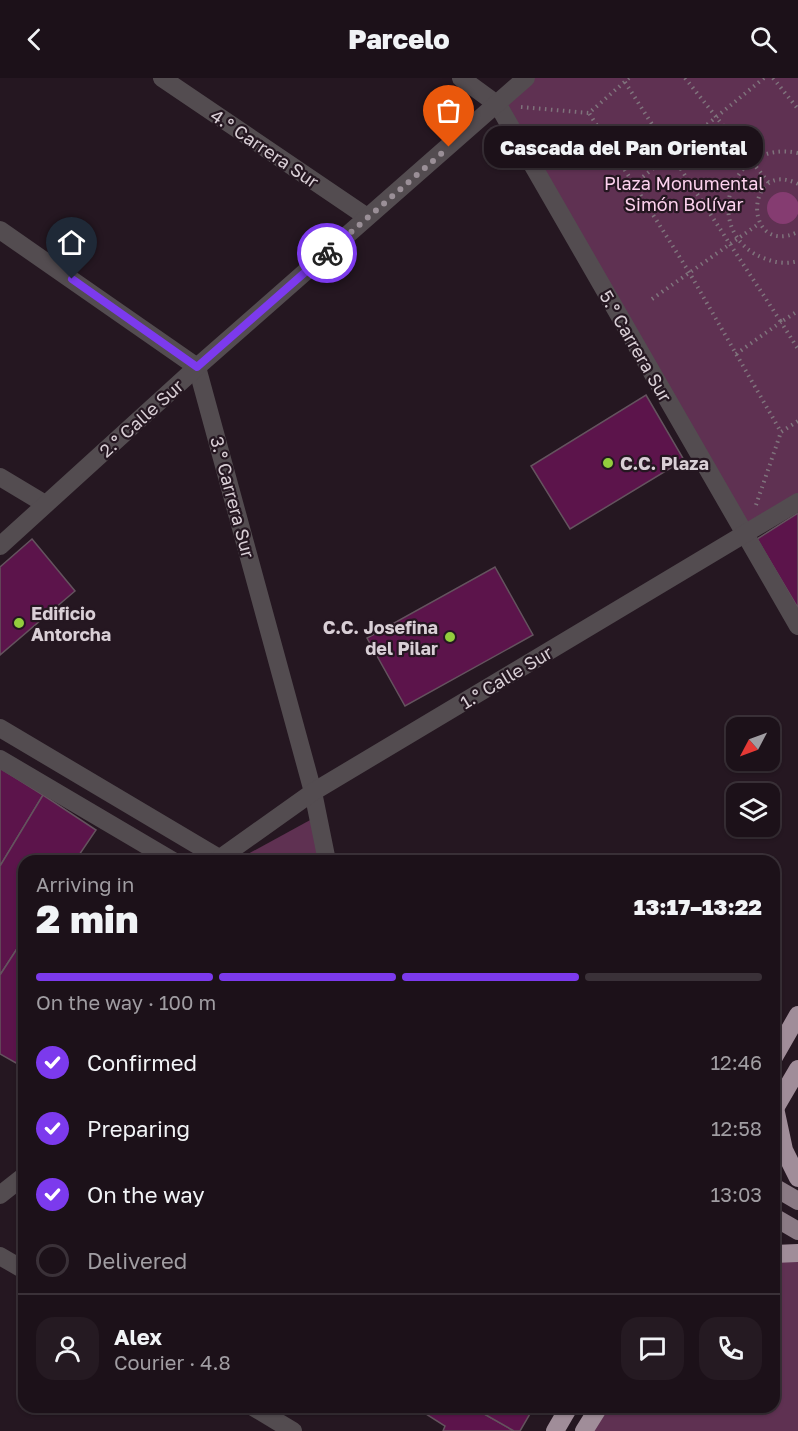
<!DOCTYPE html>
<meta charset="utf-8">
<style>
body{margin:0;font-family:"Golos Text",sans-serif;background:#251a22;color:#f1f3f6;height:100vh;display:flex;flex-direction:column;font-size:22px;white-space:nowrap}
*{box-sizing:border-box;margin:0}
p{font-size:20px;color:#a09da2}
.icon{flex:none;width:33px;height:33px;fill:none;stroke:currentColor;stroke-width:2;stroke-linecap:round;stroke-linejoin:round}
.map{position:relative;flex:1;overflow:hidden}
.side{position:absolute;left:18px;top:777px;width:762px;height:558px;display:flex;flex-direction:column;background:#1c1119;border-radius:18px;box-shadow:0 2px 4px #0004,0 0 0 2px #3a3138}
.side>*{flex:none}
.needle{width:39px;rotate:229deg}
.tools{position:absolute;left:726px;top:639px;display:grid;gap:12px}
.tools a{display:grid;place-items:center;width:54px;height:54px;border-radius:12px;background:#1c1119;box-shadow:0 2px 4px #0004,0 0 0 2px #3a3138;font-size:30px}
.pin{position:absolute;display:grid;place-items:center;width:51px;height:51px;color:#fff;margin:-62px -26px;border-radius:50% 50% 50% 0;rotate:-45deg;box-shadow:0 0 6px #0007}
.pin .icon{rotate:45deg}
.courier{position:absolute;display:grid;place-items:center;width:60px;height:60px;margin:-30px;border:4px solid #7c3aed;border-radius:50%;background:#fff;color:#222;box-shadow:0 2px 8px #0007}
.bubble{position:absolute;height:42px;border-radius:18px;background:#1c1119;box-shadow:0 2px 4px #0004,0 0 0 2px #3a3138;font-size:20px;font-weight:800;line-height:42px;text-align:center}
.overview em{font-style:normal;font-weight:800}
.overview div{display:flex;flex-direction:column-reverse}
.overview{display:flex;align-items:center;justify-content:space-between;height:102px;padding:0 18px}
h1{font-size:39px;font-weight:800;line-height:45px}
.bar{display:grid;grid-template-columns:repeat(4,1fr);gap:9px 6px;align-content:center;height:72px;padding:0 18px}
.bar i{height:8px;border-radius:4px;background:#3a3138}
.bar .current{background:#7c3aed}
.bar p{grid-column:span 4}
.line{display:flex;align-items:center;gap:15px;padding:0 18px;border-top:2px solid #3a3138}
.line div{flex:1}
.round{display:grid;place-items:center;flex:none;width:63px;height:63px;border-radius:18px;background:#251a22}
ol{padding:0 18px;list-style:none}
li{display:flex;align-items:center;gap:18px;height:66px}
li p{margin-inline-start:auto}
li .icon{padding:6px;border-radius:50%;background:#7c3aed;color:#fff;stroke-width:4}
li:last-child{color:#a09da2}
li i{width:33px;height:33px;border:3px solid #3a3138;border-radius:50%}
header{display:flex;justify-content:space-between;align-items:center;height:78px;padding:0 18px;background:#1c1119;font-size:27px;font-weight:800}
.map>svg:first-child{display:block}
.green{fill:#5f3152}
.water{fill:#853c71}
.building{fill:#5c144b;stroke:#64535e;stroke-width:1.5}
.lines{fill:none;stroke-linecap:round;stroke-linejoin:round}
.path{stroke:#7f737c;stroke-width:4;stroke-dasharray:1.5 4.5;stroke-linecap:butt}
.minor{stroke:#534c50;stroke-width:18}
.major{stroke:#8a7a84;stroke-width:18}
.highway{stroke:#a08d99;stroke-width:18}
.done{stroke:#9a8f97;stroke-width:6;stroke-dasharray:0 10.8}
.route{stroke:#7c3aed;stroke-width:8}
.poi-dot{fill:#93cd3d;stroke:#251721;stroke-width:2}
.labels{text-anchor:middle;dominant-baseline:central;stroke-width:4.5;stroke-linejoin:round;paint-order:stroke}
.street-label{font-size:18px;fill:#d9cfd6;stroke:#251721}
.park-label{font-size:18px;fill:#fdd2ee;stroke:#251721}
.poi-label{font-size:18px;font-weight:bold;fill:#d9cfd6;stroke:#251721;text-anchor:start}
</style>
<header><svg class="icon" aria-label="back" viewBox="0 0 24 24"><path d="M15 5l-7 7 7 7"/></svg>Parcelo<svg class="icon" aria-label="search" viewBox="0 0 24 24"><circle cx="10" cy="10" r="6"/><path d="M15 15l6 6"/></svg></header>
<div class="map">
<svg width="798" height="1353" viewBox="0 0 798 1353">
<rect width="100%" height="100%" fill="#251721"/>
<g class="green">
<path d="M533 0H798V419L745 453 502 29Z"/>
<path d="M312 741 323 783H258L246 777Z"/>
<path d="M798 1175V1353H584L599 1329H774V1176Z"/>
</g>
<circle class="water" cx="783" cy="130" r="16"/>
<g class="building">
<path d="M646 317 684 382 570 451 531 388Z"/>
<path d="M798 435V530L757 461Z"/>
<path d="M32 461 75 513 0 577V489Z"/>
<path d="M495 489 533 557 405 628 367 560Z"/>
<path d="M0 690 43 717 0 788Z"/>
<path d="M43 717 96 752 75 783H24V860L0 897V788Z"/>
<path d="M24 860V972L16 985 0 976V897Z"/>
<path d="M415 1329H472L514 1353H443L445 1348Z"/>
<path d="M472 1329H534L520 1353H514Z"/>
</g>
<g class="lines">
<g class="path">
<path d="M629 0 589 35 689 194 781 354 798 343"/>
<path d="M685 0 769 105"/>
<path d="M764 0 671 76 781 244 798 233"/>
<path d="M773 0 798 31"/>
<path d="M625 4 671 76 634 106"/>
<path d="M521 29 589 35"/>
<path d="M798 75C727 60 700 158 766 181 776 185 788 186 798 183"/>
<path d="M798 106C745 79 742 180 798 154"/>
<path d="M652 221 760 145"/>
<path d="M736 276 781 244 798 271"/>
<path d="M756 427 781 354"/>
</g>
<g class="minor">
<path d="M162 0 367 139"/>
<path d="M461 0 498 27 798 548"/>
<path d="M0 152 197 289 313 714 327 783"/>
<path d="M0 399 45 426"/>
<path d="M0 468 197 289 526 0"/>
<path d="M0 650 224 783"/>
<path d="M0 681 173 783"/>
<path d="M216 783 313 714 798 424"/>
<path d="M0 1117 24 1098"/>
<path d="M0 1178 24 1192"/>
<path d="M253 1329 293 1353"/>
</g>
<g class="major">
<path d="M774 1109 798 1123"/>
<path d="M774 1139 798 1153"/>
</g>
<g class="highway">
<path d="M774 979 798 937"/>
<path d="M775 1030 784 1072 798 1100"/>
<path d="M774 1032 798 991"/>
<path d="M774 1176 798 1175"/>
<path d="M555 1353 569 1329"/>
<path d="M584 1353 599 1329"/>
</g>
</g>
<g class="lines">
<path class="done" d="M327 175 449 69"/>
<path class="route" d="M72 201 197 289 327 175"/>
</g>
<g class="poi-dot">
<circle cx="608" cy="385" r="6"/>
<circle cx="19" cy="545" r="6"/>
<circle cx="450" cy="559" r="6"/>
</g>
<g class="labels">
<g class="street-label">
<text transform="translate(265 70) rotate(34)">4.° Carrera Sur</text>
<text transform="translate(636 268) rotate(60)">5.° Carrera Sur</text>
<text transform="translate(141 340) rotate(-42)">2.° Calle Sur</text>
<text transform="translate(233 419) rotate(75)">3.° Carrera Sur</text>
<text transform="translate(506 599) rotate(-31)">1.° Calle Sur</text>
</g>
<g class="park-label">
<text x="684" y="105">Plaza Monumental<tspan x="684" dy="21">Simón Bolívar</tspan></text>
</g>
<g class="poi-label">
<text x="620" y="385">C.C. Plaza</text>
<text x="31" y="535">Edificio<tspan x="31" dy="21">Antorcha</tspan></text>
<text x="438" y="549" text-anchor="end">C.C. Josefina<tspan x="438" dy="21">del Pilar</tspan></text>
</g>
</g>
</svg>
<div class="tools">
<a><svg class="needle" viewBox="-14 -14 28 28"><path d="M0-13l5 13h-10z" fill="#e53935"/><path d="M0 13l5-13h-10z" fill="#a09da2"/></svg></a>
<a><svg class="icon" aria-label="layers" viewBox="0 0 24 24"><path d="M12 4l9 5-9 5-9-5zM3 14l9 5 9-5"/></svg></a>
</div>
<div class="pin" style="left:449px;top:69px;background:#ea580c"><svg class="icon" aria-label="bag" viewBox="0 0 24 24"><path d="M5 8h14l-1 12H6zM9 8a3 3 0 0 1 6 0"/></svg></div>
<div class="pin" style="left:72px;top:201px;background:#1f2937"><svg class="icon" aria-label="home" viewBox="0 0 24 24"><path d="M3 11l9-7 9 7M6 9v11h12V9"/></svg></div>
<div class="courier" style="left:327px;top:175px"><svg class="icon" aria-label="bike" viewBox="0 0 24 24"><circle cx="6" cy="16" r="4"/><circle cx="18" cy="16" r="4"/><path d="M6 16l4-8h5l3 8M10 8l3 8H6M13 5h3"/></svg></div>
<div class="bubble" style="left:484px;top:48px;width:279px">Cascada del Pan Oriental</div>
<section class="side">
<div class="overview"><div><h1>2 min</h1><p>Arriving in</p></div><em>13:17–13:22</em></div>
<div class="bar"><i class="current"></i><i class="current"></i><i class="current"></i><i></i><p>On the way · 100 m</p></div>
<ol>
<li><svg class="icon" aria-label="check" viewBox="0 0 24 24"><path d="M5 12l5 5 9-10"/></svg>Confirmed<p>12:46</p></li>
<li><svg class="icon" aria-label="check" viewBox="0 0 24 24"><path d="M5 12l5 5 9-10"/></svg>Preparing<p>12:58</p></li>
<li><svg class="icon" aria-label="check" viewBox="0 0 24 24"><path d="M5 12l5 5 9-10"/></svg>On the way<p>13:03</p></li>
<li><i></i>Delivered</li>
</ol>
<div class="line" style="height:108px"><a class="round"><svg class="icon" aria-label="person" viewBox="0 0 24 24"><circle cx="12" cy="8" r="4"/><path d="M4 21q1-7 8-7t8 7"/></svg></a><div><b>Alex</b><p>Courier · 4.8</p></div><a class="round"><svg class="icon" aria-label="chat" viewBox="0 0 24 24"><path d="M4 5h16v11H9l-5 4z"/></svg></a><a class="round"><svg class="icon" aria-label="phone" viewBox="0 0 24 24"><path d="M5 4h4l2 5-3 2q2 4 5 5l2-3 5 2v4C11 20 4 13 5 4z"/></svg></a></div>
</section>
</div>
